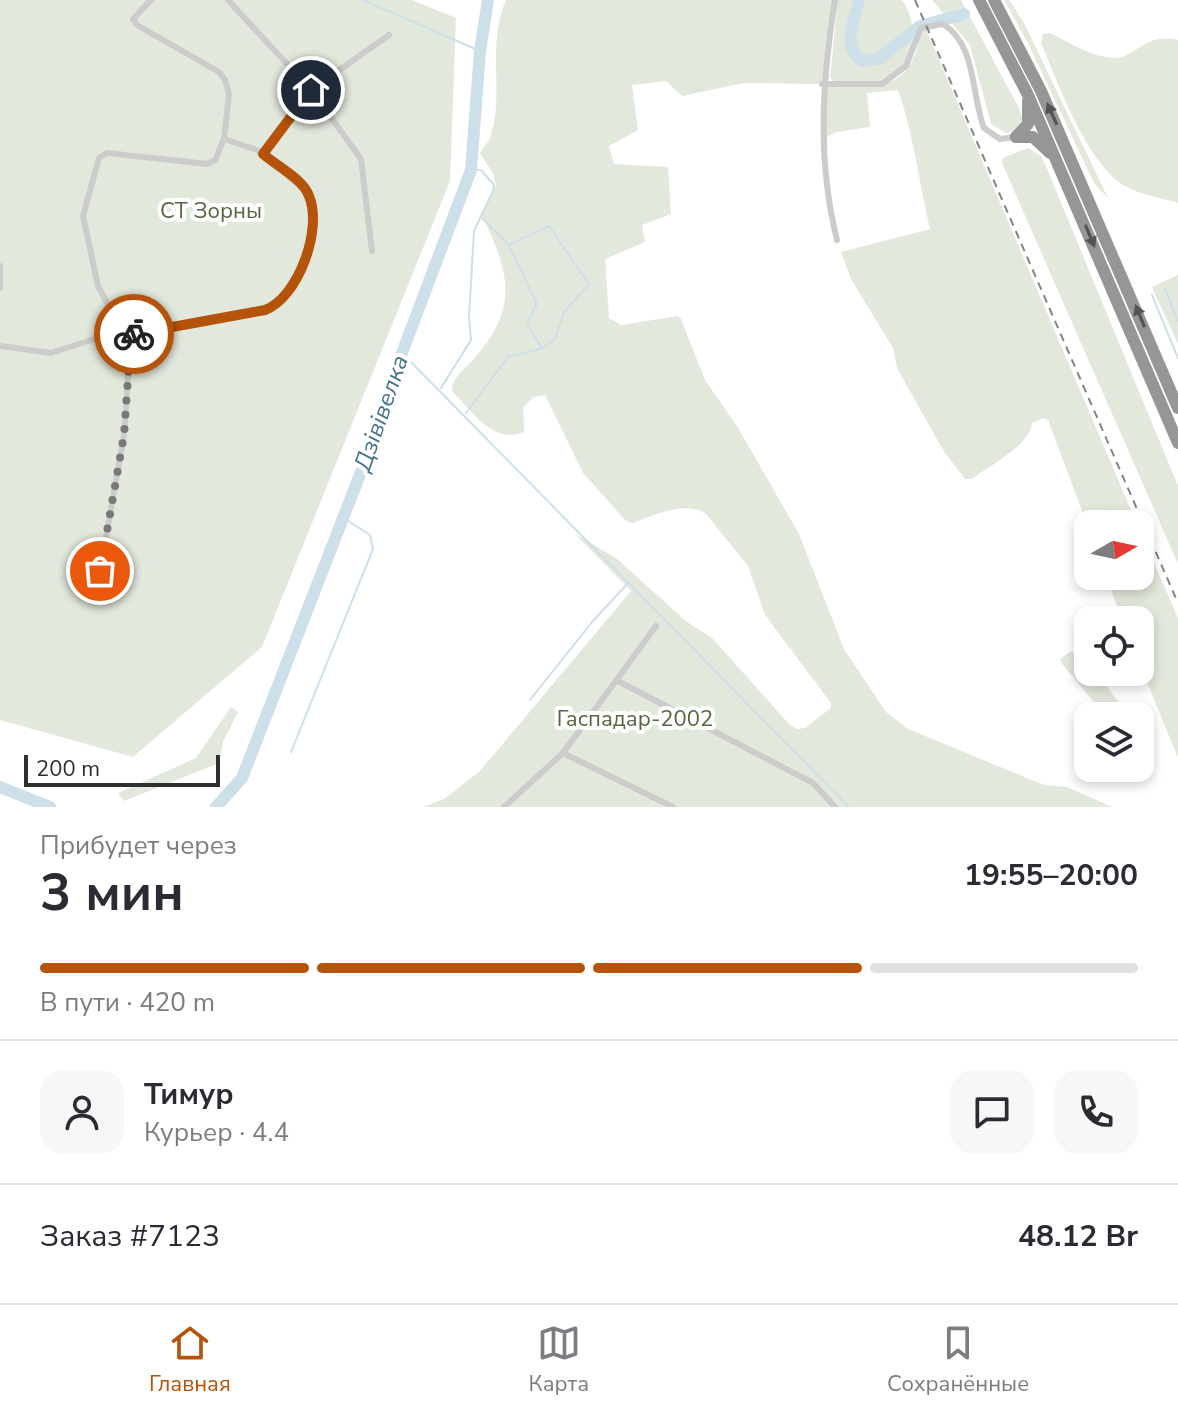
<!DOCTYPE html>
<html lang="ru">
<meta charset="utf-8">
<style>
body{margin:0;font-family:"Nunito Sans",sans-serif;background:#f7f7f7;color:#2b2b33;height:100vh;display:flex;flex-direction:column;font-size:30px;white-space:nowrap}
*{box-sizing:border-box;margin:0}
p{font-size:26px;color:#7c7c81}
.icon{flex:none;width:44px;height:44px;fill:none;stroke:currentColor;stroke-width:2;stroke-linecap:round;stroke-linejoin:round}
.map{position:relative;height:807px;overflow:hidden}
.side{display:flex;flex-direction:column;background:#fff;flex:1}
.side>*{flex:none}
.needle{width:52px;rotate:81deg}
.buttons{position:absolute;left:1074px;top:510px;display:grid;gap:16px}
.buttons a{display:grid;place-items:center;width:80px;height:80px;border-radius:16px;background:#fff;box-shadow:0 4px 12px #0003;font-size:40px}
.scale{position:absolute;left:24px;bottom:20px;width:196px;box-sizing:border-box;padding-left:8px;border:4px solid #2f2f2f;border-top:0;font-size:22px;line-height:28px;white-space:nowrap;color:#2f2f2f;-webkit-text-stroke:6px #fff;paint-order:stroke}
.pin{position:absolute;display:grid;place-items:center;width:68px;height:68px;color:#fff;margin:-34px;border:4px solid #fff;border-radius:50%;box-shadow:0 2px 8px #0007}
.courier{position:absolute;display:grid;place-items:center;width:80px;height:80px;margin:-40px;border:6px solid #b45309;border-radius:50%;background:#fff;color:#222;box-shadow:0 2px 10px #0007}
.overview em{font-style:normal;font-weight:700}
.overview div{display:flex;flex-direction:column-reverse}
.overview{display:flex;align-items:center;justify-content:space-between;height:136px;padding:0 40px}
h1{font-size:52px;font-weight:700;line-height:60px}
.bar{display:grid;grid-template-columns:repeat(4,1fr);gap:12px 8px;align-content:center;height:96px;padding:0 40px}
.bar i{height:10px;border-radius:6px;background:#e1e1e2}
.bar .on{background:#b45309}
.bar p{grid-column:span 4}
.line{display:flex;align-items:center;gap:20px;padding:0 40px;border-top:2px solid #e1e1e2}
.line div{flex:1}
.round{display:grid;place-items:center;flex:none;width:84px;height:84px;border-radius:24px;background:#f7f7f7}
.tab-bar{display:flex;justify-content:space-around;align-items:center;height:112px;border-top:2px solid #e1e1e2;background:#fff;font-size:22px;color:#7c7c81}
.tab-bar a{display:grid;justify-items:center;gap:4px}
.tab-bar .on{color:#b45309}
.map>svg:first-child{display:block}
.green{fill:#e3e8dc}
.lines{fill:none;stroke-linecap:round;stroke-linejoin:round}
.stream{stroke:#cddfe9;stroke-width:2}
.river{stroke:#cddfe9;stroke-width:12}
.street{stroke:#ccc;stroke-width:6}
.highway{stroke:#969696;stroke-width:12}
.rail{stroke:#848484;stroke-width:2;stroke-dasharray:8 6;stroke-linecap:butt}
.oneway{fill:#535353}
.done{stroke:#787878;stroke-width:8;stroke-dasharray:0 14.4}
.route{stroke:#b45309;stroke-width:10}
.labels{text-anchor:middle;dominant-baseline:central;stroke-width:8;stroke-linejoin:round;paint-order:stroke}
.park-label{font-size:22px;fill:#546740;stroke:#fff}
.water-label{font-size:24px;font-style:italic;fill:#44728b;stroke:#fff}
</style>
<div class="map">
<svg width="1178" height="807" viewBox="0 0 1178 807">
<rect width="100%" height="100%" fill="#fff"/>
<g class="green">
<path d="M0 0H412L456 18 450 181 262 647 133 757 0 720Z"/>
<path d="M506 0H902C921 27 917 74 879 82 865 85 848 82 834 81L830 78 837 6 822 84 744 83 682 96 666 81 632 85 638 130 609 146 614 164 668 167 671 214 642 225 645 242 605 259 609 318 621 325 678 316 681 319 705 380 737 426 799 534 844 649 886 712 908 729 1044 785 1067 787 1112 807H423L444 799 480 771 631 591 575 534 616 558 687 622 712 638 790 725 797 729 805 728 831 708V703L765 615 748 566 706 514C685 500 654 515 633 523L626 521 583 473 545 395 534 397 523 407 524 432C493 445 472 411 452 391 452 378 463 370 472 361 521 307 509 272 481 213L496 185 493 173 480 154C482 147 487 145 490 138 505 96 486 47 506 0Z"/>
<path d="M932 0H961L1020 110 1022 120 1016 130 1006 133 991 124 970 45Z"/>
<path d="M1004 0H1009L1024 23 1108 198 1094 183 1028 43Z"/>
<path d="M926 29 1137 524 1088 527 1048 420 1043 418 1032 423C1030 446 990 465 972 479H965L943 450 897 368 893 348 851 279 841 252 930 229C919 183 914 135 898 90L867 93 870 127 837 132 823 138 825 84C873 88 911 94 920 34Z"/>
<path d="M1050 33C1070 43 1092 57 1114 58 1137 58 1143 32 1178 40V203C1161 198 1141 195 1125 186 1087 164 1058 83 1041 43L1043 34Z"/>
<path d="M1028 148 1041 156 1048 171 1178 486V564L1002 163 1003 158Z"/>
<path d="M1178 275V344L1152 287Z"/>
<path d="M1140 531 1178 618V758L1140 665V620H1122L1106 576H1140Z"/>
<path d="M1071 651 1088 662V672H1096L1129 716H1106L1062 664 1060 659Z"/>
<path d="M231 707 238 712 223 742 219 763 124 801 118 793 196 758Z"/>
</g>
<g class="lines">
<g class="stream">
<path d="M363 0 480 51"/>
<path d="M509 246 537 304 527 323 541 347"/>
<path d="M1165 289 1178 321"/>
<path d="M1152 295 1178 358"/>
<path d="M402 353 849 807"/>
<path d="M441 388 471 340 469 317 474 231 493 191 494 185 481 170H471"/>
<path d="M466 413 508 357 541 349 554 340 565 311 589 284 549 226 509 245 482 218"/>
<path d="M530 700 592 622 629 582"/>
<path d="M291 752 373 549 370 535 342 517"/>
</g>
<g class="river">
<path d="M859 0C855 21 840 46 863 61L880 58 920 26 964 14"/>
<path d="M0 787 50 807"/>
<path d="M216 807 242 778 394 387 402 353 471 170 480 51 488 0"/>
</g>
<g class="street">
<path d="M228 0 311 90 361 159 372 251"/>
<path d="M835 0C822 81 817 160 837 240"/>
<path d="M822 84H882L906 66 921 28 943 24C977 45 971 95 984 128L1000 139 1015 137"/>
<path d="M263 154 311 90 389 35"/>
<path d="M0 266V288"/>
<path d="M131 335 124 334 98 286 83 216 99 158 107 153 207 164 215 160 224 139 229 94 225 80 219 72 137 25 133 19 151 0"/>
<path d="M131 335 276 306C305 276 319 234 309 194L257 150 224 139"/>
<path d="M0 346 51 353 122 330"/>
<path d="M100 571 124 435 131 335"/>
<path d="M618 681 813 783 835 807"/>
<path d="M563 753 673 807"/>
<path d="M504 807 563 753 656 626"/>
</g>
<g class="highway">
<path d="M979 0 1028 95 1178 443"/>
<path d="M994 0 1041 91 1178 408"/>
<path d="M1016 137H1033L1050 153"/>
<path d="M1016 137 1028 124V101"/>
</g>
<path class="rail" d="M915 0 1178 603"/>
</g>
<defs><path id="oneway-solid" d="M-6-.8H1V-3.2L6.5 0L1 3.2V.8H-6Z" transform="scale(2)"/></defs>
<g class="oneway">
<use href="#oneway-solid" transform="translate(1052 114) rotate(-114)"/>
<use href="#oneway-solid" transform="translate(1090 236) rotate(67)"/>
<use href="#oneway-solid" transform="translate(1140 316) rotate(-112)"/>
</g>
<g class="lines">
<path class="done" d="M100 571 124 435 131 335 134 334"/>
<path class="route" d="M134 334 265 310C298 298 323 229 309 196 303 179 277 166 263 154L311 90"/>
</g>
<g class="labels">
<g class="park-label">
<text x="211" y="211">СТ Зорны</text>
<text x="635" y="719">Гаспадар-2002</text>
</g>
<g class="water-label">
<text transform="translate(381 413) rotate(-71)">Дзівівелка</text>
</g>
</g>
</svg>
<div class="buttons">
<a><svg class="needle" viewBox="-14 -14 28 28"><path d="M0-13l5 13h-10z" fill="#e53935"/><path d="M0 13l5-13h-10z" fill="#7c7c81"/></svg></a>
<a><svg class="icon" aria-label="locate" viewBox="0 0 24 24"><circle cx="12" cy="12" r="6"/><path d="M12 2v4M12 18v4M2 12h4M18 12h4"/></svg></a>
<a><svg class="icon" aria-label="layers" viewBox="0 0 24 24"><path d="M12 4l9 5-9 5-9-5zM3 14l9 5 9-5"/></svg></a>
</div>
<div class="scale">200 m</div>
<div class="pin" style="left:100px;top:571px;background:#ea580c"><svg class="icon" aria-label="bag" viewBox="0 0 24 24"><path d="M5 8h14l-1 12H6zM9 8a3 3 0 0 1 6 0"/></svg></div>
<div class="pin" style="left:311px;top:90px;background:#1f2937"><svg class="icon" aria-label="home" viewBox="0 0 24 24"><path d="M3 11l9-7 9 7M6 9v11h12V9"/></svg></div>
<div class="courier" style="left:134px;top:334px"><svg class="icon" aria-label="bike" viewBox="0 0 24 24"><circle cx="6" cy="16" r="4"/><circle cx="18" cy="16" r="4"/><path d="M6 16l4-8h5l3 8M10 8l3 8H6M13 5h3"/></svg></div>
</div>
<section class="side">
<div class="overview"><div><h1>3 мин</h1><p>Прибудет через</p></div><em>19:55–20:00</em></div>
<div class="bar"><i class="on"></i><i class="on"></i><i class="on"></i><i></i><p>В пути · 420 m</p></div>
<div class="line" style="height:144px"><a class="round"><svg class="icon" aria-label="person" viewBox="0 0 24 24"><circle cx="12" cy="8" r="4"/><path d="M4 21q1-7 8-7t8 7"/></svg></a><div><b>Тимур</b><p>Курьер · 4.4</p></div><a class="round"><svg class="icon" aria-label="chat" viewBox="0 0 24 24"><path d="M4 5h16v11H9l-5 4z"/></svg></a><a class="round"><svg class="icon" aria-label="phone" viewBox="0 0 24 24"><path d="M5 4h4l2 5-3 2q2 4 5 5l2-3 5 2v4C11 20 4 13 5 4z"/></svg></a></div>
<div class="line" style="height:104px"><div>Заказ #7123</div><b>48.12 Br</b></div>
</section>
<nav class="tab-bar">
<a class="on"><svg class="icon" aria-label="home" viewBox="0 0 24 24"><path d="M3 11l9-7 9 7M6 9v11h12V9"/></svg>Главная</a>
<a><svg class="icon" aria-label="map" viewBox="0 0 24 24"><path d="M3 6l6-2 6 2 6-2v14l-6 2-6-2-6 2zM9 4v14M15 6v14"/></svg>Карта</a>
<a><svg class="icon" aria-label="saved" viewBox="0 0 24 24"><path d="M7 4h10v16l-5-4-5 4z"/></svg>Сохранённые</a>
</nav>
